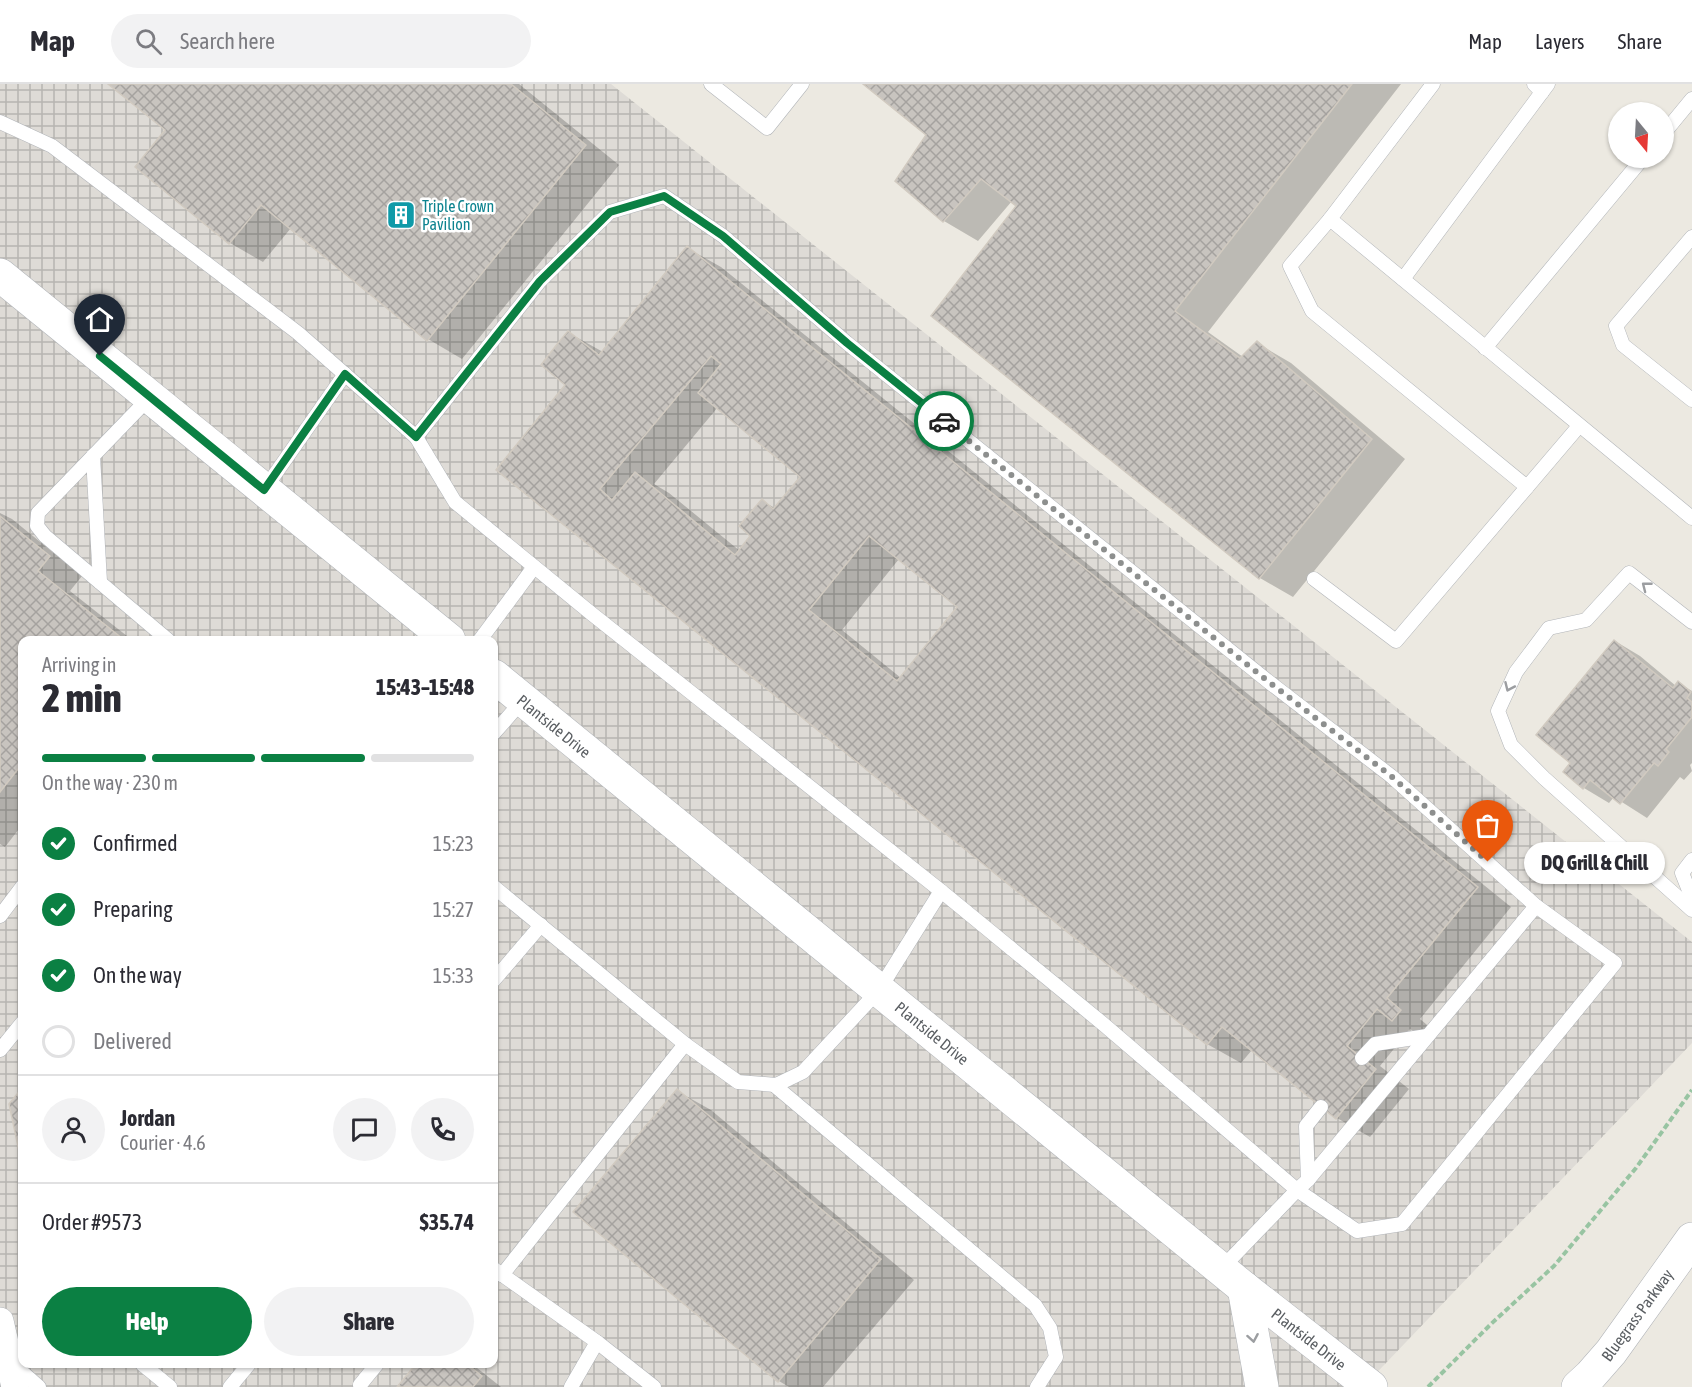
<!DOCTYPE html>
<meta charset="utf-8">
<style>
body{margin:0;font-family:"Asap Condensed",sans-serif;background:#f2f2f3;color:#2b2b33;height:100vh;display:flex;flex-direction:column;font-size:22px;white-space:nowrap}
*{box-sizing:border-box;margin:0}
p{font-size:20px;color:#7c7c81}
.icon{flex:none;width:33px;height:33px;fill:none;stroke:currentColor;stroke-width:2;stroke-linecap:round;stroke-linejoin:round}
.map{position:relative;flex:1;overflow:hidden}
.sheet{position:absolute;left:18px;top:552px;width:480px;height:732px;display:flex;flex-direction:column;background:#fff;border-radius:12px;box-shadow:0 2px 4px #0004}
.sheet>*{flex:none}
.needle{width:39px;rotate:162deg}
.controls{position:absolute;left:1608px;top:18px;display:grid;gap:12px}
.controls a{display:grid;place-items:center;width:66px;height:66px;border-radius:50%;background:#fff;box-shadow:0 2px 4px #0004;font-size:30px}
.pin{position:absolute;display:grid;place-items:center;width:51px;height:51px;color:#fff;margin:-62px -26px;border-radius:50% 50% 50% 0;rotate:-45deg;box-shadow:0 0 6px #0007}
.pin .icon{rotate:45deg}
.courier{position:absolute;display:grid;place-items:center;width:60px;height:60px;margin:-30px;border:4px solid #0b8043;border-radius:50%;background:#fff;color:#222;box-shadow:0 2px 8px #0007}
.bubble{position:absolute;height:42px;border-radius:21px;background:#fff;box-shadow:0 2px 4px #0004;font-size:20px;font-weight:800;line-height:42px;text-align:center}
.overview em{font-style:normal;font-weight:800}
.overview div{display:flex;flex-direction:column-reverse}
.overview{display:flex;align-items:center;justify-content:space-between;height:102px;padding:0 24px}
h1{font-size:39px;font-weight:800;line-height:45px}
.bar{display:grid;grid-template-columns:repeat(4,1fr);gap:9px 6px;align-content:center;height:72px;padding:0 24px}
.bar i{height:8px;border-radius:4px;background:#e1e1e2}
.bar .active{background:#0b8043}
.bar p{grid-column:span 4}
.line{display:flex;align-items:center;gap:15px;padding:0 24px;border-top:2px solid #e1e1e2}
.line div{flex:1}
.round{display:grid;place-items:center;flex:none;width:63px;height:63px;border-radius:32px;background:#f2f2f3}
ol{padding:0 24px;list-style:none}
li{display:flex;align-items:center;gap:18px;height:66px}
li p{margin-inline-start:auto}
li .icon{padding:6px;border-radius:50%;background:#0b8043;color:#fff;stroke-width:4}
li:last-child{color:#7c7c81}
li i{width:33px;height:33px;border:3px solid #e1e1e2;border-radius:50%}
.button{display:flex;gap:12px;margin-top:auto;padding:12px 24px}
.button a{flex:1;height:69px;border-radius:36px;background:#0b8043;color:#fff;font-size:24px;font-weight:800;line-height:69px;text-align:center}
.button a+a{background:#f2f2f3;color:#2b2b33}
header{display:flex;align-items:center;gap:36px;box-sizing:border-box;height:84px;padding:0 30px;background:#fff;border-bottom:2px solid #e1e1e2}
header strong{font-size:28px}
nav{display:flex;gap:33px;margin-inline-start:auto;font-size:21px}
.search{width:420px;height:54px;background:#f2f2f3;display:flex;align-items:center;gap:15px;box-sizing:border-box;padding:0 21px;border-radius:33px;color:#7c7c81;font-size:22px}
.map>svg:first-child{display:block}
.industrial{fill:url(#industrial-grid);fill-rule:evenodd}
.shadow{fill:#0003;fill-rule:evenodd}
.building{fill:url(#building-cross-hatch);stroke:#d1cac0;stroke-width:1.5;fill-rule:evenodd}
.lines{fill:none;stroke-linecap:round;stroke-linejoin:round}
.service-casing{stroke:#b2b5b9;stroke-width:15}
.minor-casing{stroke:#b2b5b9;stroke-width:28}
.tertiary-casing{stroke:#b2b5b9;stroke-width:34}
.path{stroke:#98c4a2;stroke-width:4;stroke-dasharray:6 3;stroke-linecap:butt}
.service{stroke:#fff;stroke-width:14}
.minor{stroke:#fff;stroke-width:27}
.tertiary{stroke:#fff;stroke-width:33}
.oneway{stroke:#9c9ea1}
.done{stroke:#8d8f8e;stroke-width:6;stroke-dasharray:0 10.8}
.route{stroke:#0b8043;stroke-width:8}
.labels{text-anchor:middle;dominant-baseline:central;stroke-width:5;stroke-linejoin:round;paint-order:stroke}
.culture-label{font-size:16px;fill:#0d838f;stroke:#fff;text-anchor:start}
.street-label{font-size:16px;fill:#5a5e62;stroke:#fff}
</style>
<header>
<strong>Map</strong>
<div class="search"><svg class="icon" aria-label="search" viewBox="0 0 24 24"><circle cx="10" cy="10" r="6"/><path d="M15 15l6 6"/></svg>Search here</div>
<nav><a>Map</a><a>Layers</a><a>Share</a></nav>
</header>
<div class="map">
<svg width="1692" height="1303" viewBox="0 0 1692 1303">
<defs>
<pattern id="industrial-grid" width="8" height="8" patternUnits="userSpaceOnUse" patternTransform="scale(1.5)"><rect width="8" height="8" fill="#dedbd6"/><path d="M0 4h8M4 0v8" fill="none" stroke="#b7b5b1"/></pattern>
<pattern id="building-cross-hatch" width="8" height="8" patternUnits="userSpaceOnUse" patternTransform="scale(1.5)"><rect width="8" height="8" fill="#c8c4bf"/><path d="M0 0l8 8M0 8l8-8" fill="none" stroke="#a5a29f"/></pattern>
</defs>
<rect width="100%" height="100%" fill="#ece9e1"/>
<path class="industrial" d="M0 0H611L1692 858V959L1363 1303H0ZM22 556H494V1280H22Z"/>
<g class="shadow">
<path d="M111 0H519L619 81 462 275 428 255 291 144 263 178 230 159 167 46Z"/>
<path d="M866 0H1401L1208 248 1243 273 1257 259 1291 279 1405 375 1293 513 1260 494 1018 122 1012 117 978 157 944 137 897 97 928 51Z"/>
<path d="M687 164 721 183 1511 823 1420 935 1433 946 1426 955 1410 945 1380 982 1409 1005 1370 1053 1337 1034 1252 966 1241 979 1207 960 499 386 567 301 569 249 603 268ZM718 323 802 392 775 424 762 417 752 451 740 467 669 409 654 400ZM899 475 959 522 901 594 842 546Z"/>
<path d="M0 429 12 435 82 492 70 507 132 556H22V741L5 763 0 760Z"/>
<path d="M1615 557 1640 572 1676 602 1678 599 1692 607V679L1690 681 1692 687 1684 696 1680 693 1647 734 1614 713 1609 719 1584 704 1572 679Z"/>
<path d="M22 1007V1074L11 1021Z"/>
<path d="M677 1007 711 1026 914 1196 823 1303H789L779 1297Z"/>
<path d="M418 1280H472L501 1303H399Z"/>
</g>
<g class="building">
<path d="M108 0H511L586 61 427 257 261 121 229 160 135 83 165 46Z"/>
<path d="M863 0H1352L1175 227 1240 274 1257 257 1372 355 1259 495 931 232 1016 122 981 95 943 138 895 97 926 51Z"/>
<path d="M687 162 1478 803 1387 914 1401 926 1392 937 1377 925 1347 962 1376 985 1336 1035 1222 943 1207 961 496 386 565 301 541 281 558 259 568 247 599 271ZM711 272 721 280 698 309 800 393 773 425 762 415 739 442 750 452 735 471 635 388 612 416 600 405ZM869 452 957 523 897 597 809 526Z"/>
<path d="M0 432 50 472 38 487 123 555 22 556V680L0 708Z"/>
<path d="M1614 556 1673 604 1678 597 1691 608 1687 614 1692 618V633L1666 665 1669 668 1658 682 1654 679 1620 720 1590 696 1583 705 1563 688 1570 679 1536 651Z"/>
<path d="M22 1004V1081L9 1020Z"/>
<path d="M677 1005 881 1175 778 1298 573 1128Z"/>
<path d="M416 1280H467L482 1292 473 1303H397Z"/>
</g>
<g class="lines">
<g class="service-casing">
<g id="service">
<path d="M711 0 767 44 802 0"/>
<path d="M1433 0 1330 135 1692 434"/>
<path d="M1534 0 1542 8 1548 0"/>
<path d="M0 38 52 62 298 249 416 353 540 197 610 128 664 112 723 152 847 259 1269 598 1391 692 1536 822 1615 879 1402 1140 1357 1147 1297 1106 1221 1185"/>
<path d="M1664 49 1692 15"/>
<path d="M1330 135 1290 182 1312 227 1527 403"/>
<path d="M1692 153 1616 242 1623 261 1692 316"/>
<path d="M1403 195 1542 8"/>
<path d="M1485 264 1643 74"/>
<path d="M150 313 38 429 37 442 45 452 168 556"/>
<path d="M416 353 455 418 592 530 941 807 1102 939 1297 1106 1308 1096 1536 822"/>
<path d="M93 372 100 498"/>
<path d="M264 406 345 290"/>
<path d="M1314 495 1396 557 1579 342"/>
<path d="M1692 538 1629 489 1586 536 1549 544 1516 588 1498 627 1511 661 1544 694 1692 826"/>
<path d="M480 556 534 483"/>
<path d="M494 649 523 616"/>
<path d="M1692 776 1682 789 1692 814"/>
<path d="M494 803 685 960 738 998 776 1001 803 988 879 906 941 807"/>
<path d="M0 832 22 803"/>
<path d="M494 896 541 841"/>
<path d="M0 966 22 939"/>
<path d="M1362 974 1375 960 1427 952"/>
<path d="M774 1001 1035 1221 1050 1244 1056 1273 1037 1303"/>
<path d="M1308 1096 1306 1042 1321 1023"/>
<path d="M494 1185 597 1258 571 1303"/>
<path d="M502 1191 685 960"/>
<path d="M597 1258 654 1303"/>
<path d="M142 1280 170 1303"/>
<path d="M14 1281 39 1303"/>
<path d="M360 1301 377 1280"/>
<path d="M230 1303 249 1280"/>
</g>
</g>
<g class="minor-casing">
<path id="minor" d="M0 1237 15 1303"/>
</g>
<g class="tertiary-casing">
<g id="tertiary">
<path d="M0 191 449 556"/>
<path d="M494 592 1244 1204 1371 1303"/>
<path d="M1244 1204 1262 1303"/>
<path d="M1578 1303 1590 1292 1611 1268 1692 1155"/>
</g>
</g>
<path class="path" d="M1428 1303 1491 1240 1554 1182 1636 1084 1692 1006"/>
<use href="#service" class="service"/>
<use href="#minor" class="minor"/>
<use href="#tertiary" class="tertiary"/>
</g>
<defs><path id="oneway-chevron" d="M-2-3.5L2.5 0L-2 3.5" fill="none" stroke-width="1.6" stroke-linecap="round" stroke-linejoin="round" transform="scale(1.5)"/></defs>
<g class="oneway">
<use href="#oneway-chevron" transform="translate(1646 502) rotate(-142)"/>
<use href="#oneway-chevron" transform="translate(1509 603) rotate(114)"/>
<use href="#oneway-chevron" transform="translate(1253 1254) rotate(80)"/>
</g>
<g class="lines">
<path class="done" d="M944 337 1269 598 1391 692 1488 778"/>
<path class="route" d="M100 272 264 406 345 290 416 353 540 197 610 128 664 112 723 152 847 259 944 337"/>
</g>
<defs>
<g id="building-square" transform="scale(1.5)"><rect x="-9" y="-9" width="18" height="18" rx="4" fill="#0f9aa8" stroke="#fff"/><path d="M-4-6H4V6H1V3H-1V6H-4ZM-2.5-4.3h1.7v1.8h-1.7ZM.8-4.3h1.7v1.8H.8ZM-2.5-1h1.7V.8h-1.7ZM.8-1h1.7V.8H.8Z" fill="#fff"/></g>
</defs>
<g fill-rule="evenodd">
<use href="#building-square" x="401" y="131"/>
</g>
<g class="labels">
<g class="culture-label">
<text x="422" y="122">Triple Crown<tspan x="422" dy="18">Pavilion</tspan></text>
</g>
<g class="street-label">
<text transform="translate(554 642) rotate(39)">Plantside Drive</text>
<text transform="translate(932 949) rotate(39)">Plantside Drive</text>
<text transform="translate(1637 1231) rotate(-54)">Bluegrass Parkway</text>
<text transform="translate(1309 1255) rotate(38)">Plantside Drive</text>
</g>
</g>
</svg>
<div class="controls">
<a><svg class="needle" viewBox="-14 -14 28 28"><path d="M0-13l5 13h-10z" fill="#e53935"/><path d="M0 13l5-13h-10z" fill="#7c7c81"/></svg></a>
</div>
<div class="pin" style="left:1488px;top:778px;background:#ea580c"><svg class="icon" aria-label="bag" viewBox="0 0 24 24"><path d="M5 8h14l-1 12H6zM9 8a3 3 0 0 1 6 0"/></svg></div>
<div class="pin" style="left:100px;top:272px;background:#1f2937"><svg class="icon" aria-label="home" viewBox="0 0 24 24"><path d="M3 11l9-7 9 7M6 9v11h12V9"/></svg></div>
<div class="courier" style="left:944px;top:337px"><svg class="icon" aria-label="car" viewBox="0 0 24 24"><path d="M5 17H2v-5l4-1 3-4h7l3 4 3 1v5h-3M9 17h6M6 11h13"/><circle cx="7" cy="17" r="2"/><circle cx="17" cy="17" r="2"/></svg></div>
<div class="bubble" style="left:1524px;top:758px;width:141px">DQ Grill &amp; Chill</div>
<section class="sheet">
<div class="overview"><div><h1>2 min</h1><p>Arriving in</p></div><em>15:43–15:48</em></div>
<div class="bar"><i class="active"></i><i class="active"></i><i class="active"></i><i></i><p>On the way · 230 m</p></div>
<ol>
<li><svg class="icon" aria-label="check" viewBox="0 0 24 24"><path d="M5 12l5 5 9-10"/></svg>Confirmed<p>15:23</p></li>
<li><svg class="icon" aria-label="check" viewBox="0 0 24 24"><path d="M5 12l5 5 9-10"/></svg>Preparing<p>15:27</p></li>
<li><svg class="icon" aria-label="check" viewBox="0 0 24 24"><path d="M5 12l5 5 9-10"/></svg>On the way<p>15:33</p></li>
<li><i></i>Delivered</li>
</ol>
<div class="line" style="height:108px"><a class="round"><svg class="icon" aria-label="person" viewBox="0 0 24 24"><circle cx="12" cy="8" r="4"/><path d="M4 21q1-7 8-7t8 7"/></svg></a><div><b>Jordan</b><p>Courier · 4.6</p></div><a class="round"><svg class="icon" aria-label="chat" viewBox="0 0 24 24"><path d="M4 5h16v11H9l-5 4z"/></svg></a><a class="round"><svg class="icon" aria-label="phone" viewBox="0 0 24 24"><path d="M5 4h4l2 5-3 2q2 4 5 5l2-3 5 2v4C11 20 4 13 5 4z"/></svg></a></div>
<div class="line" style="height:78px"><div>Order #9573</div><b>$35.74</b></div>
<div class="button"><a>Help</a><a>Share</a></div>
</section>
</div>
